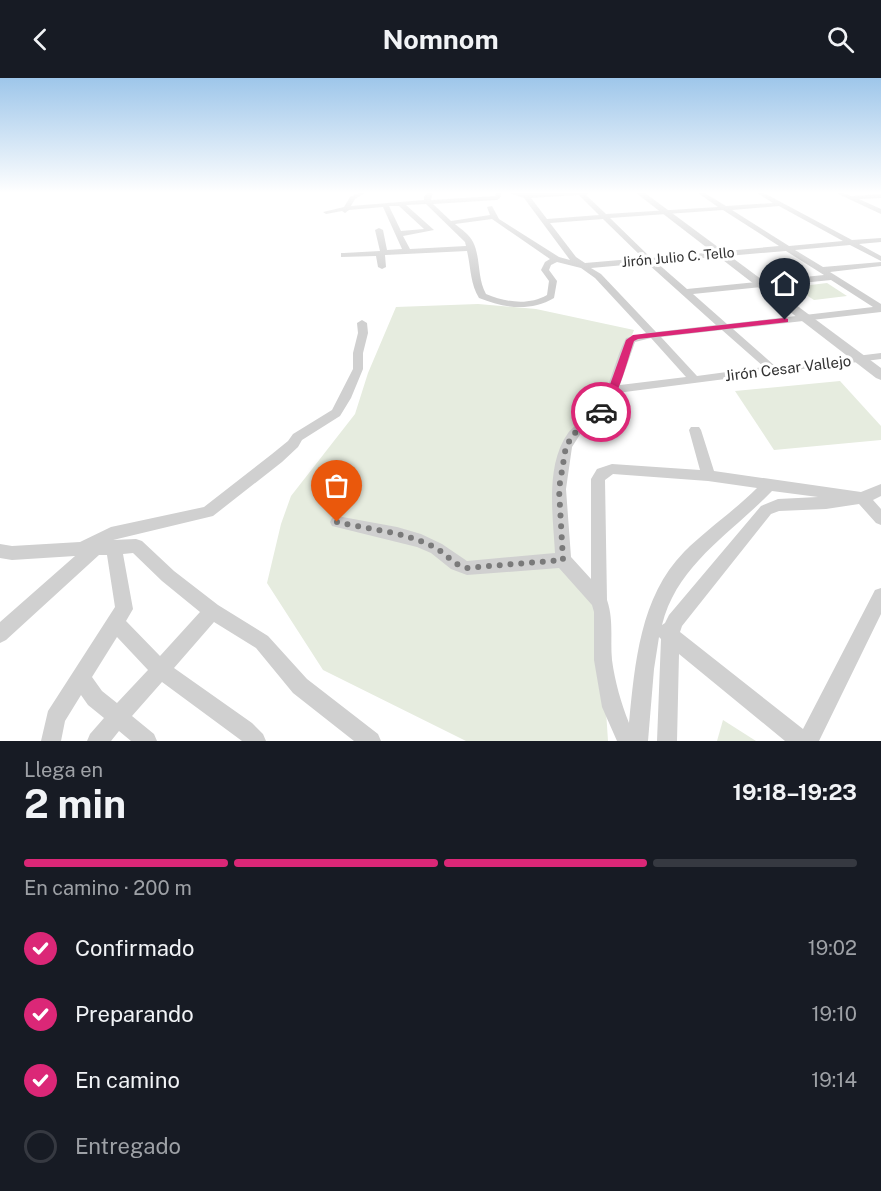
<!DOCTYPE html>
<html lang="es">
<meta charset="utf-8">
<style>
body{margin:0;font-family:"Public Sans",sans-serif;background:#20242c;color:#f1f3f6;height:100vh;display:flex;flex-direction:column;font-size:22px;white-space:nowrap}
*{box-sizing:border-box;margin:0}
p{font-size:20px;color:#9ea1a6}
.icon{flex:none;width:33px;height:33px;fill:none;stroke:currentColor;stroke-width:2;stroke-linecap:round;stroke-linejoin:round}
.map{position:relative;height:663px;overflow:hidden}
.sheet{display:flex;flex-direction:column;background:#171b24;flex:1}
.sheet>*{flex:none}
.pin{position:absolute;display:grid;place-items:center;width:51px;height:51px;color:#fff;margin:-62px -26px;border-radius:50% 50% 50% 0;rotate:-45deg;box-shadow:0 0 6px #0007}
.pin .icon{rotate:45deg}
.courier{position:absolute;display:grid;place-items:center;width:60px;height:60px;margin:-30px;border:4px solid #db2777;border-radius:50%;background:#fff;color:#222;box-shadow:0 2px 8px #0007}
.head em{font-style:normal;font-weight:700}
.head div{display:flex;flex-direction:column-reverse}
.head{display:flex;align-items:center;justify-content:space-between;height:102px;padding:0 24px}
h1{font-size:39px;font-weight:700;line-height:45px}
.bar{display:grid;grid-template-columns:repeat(4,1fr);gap:9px 6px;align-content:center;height:72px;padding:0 24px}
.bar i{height:8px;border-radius:4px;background:#363941}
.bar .selected{background:#db2777}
.bar p{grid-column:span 4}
ol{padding:0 24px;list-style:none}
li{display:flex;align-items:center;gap:18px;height:66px}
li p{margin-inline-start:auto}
li .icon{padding:6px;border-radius:50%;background:#db2777;color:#fff;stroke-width:4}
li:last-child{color:#9ea1a6}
li i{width:33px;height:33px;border:3px solid #363941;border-radius:50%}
header{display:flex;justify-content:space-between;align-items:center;height:78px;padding:0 24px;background:#171b24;font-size:27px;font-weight:700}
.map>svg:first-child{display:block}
.green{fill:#e6ecdf}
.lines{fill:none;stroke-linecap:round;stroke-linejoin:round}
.minor{fill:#d0d0d0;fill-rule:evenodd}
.tertiary{fill:#d0d0d0;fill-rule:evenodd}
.route{fill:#db2777}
.done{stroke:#7a7a7a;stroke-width:6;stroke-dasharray:0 10.8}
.labels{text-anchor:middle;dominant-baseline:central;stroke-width:6;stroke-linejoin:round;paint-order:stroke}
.far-street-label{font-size:14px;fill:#333;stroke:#fff}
.street-label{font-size:15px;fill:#333;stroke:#fff}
</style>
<header><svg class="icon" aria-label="back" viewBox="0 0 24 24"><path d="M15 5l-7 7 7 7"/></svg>Nomnom<svg class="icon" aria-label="search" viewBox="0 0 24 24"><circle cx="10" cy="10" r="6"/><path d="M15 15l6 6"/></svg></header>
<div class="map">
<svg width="881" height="663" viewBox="0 0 881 663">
<rect width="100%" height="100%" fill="#fff"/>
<g class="green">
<path d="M827 205 847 218 814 222 794 209Z"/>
<path d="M478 226 536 231 634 252 606 323 574 361 560 413 559 483 599 525 608 663H466L323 592 267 505 281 446 291 418 355 336 368 295 396 229Z"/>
<path d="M840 303 881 348V362L774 372 735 313Z"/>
<path d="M723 642 756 663H717Z"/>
</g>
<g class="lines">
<g class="minor">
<path d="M358 115H365L355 121 351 128 424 122V119L427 115H433L431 122 495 118 496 115H502L500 120 497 122 433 126 451 143 490 137 487 129 492 128 499 141 559 179 570 182 524 120 509 115H590L586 117 606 136 718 129 698 115H705L726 128 773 125 757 115H764L852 162 881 160V164L859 166 881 178V183L850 167 795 172 823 189 881 184V188L830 194 881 226V234L733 251 775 288 881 275V281L617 315 606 337 581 355 572 369 566 411 571 479 591 501V401L597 391 612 386 700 392 689 352 691 349H699L701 352 714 393 861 414 881 406V418L873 422 881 431V447L876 445 859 426 826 431 779 433 771 436 682 548 680 554 803 651 875 512 881 510V536L819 663H785L679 576 677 663H657L661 561 659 559 654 591 648 663H617L602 629 594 582V534L592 527 559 490 467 497 451 491 431 475 417 469 332 448 330 444 332 440 337 438 397 449 421 456 442 466 467 483 555 475C553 437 545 388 568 355 576 344 593 339 599 328 611 306 615 281 626 260L646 255 595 200 581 190 557 184 551 187 549 192 557 203 554 220C530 234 504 230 479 220 470 205 471 190 467 173L385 177 386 189 382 191 378 189 376 178 341 179V175H344L380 173 375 152 379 150 383 152 387 172 402 171 383 129 349 132 345 135 342 133 326 136 323 134 344 129 350 119ZM579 117 599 137 547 141 531 120ZM426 126 465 164 466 168 410 171 403 158 434 152 406 127ZM389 128H399L424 151 401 153ZM779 128 843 163 789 168 732 132ZM723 132 779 168 651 180 610 140ZM492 141 550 181 545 184 541 192 549 203 547 217C528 228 505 224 486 216 477 200 481 180 473 164 470 157 461 151 455 146ZM603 141 643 180 585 185 576 179 550 145ZM786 173 824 197 687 211 656 184ZM647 185 716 247 656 254 601 196 591 190ZM831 202 873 229 727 246 693 216ZM722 252 764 289 697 298 661 259ZM651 260 686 299 620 307 635 264ZM613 396 708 403 757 410C734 433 707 451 684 474 640 519 635 585 629 645 621 625 615 604 612 582 610 562 614 542 607 522L605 402ZM772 413 818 419 778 421 761 428 669 537 665 545 662 547C677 486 732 455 772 413Z"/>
<path d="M836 115H844L851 118 881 116V120L859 121 881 131V136Z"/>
<path d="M362 242 367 245 368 255 363 275V291L351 320 340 338 302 362 298 369 282 384 213 438 113 462 136 461 142 463 174 493 218 527 268 558 307 601 378 656 381 663H354L293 615 256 570 214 544 174 590 252 645 263 656 266 663H242L162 604 132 638 154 656 157 663H131L119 653 111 663H87L90 656 104 640 88 627 81 617 65 643 61 663H41L48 633 115 529 107 477H99L6 562 0 565V544L75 478 12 482 0 480V466L12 468 80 464 111 449 204 429 272 376 288 363 293 356 332 332 353 291V275L358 255 357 245ZM133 475 162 503 200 534 160 578 126 543 133 531 123 476ZM117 559 148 592 117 625 102 613 92 599Z"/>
</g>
<path class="tertiary" d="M636 115H645L881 290V302L876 300Z"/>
</g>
<linearGradient id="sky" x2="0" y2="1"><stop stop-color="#9ec6ea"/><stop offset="0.55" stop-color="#fff"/><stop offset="1" stop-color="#fff" stop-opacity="0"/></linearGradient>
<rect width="881" height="208" fill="url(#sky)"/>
<path class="route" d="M785 240 788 241V244L638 261 634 263C628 280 616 330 601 337L596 334 608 312 626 262 633 257Z"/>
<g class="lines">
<path class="done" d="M337 444C368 451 404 454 432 468 445 474 452 486 466 490L563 482 559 411 566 368 577 352 601 334"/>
</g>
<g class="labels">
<g class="far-street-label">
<text transform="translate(678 179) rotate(-5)">Jirón Julio C. Tello</text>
</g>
<g class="street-label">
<text transform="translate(788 290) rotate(-7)">Jirón Cesar Vallejo</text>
</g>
</g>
</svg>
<div class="pin" style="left:337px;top:444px;background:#ea580c"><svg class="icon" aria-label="bag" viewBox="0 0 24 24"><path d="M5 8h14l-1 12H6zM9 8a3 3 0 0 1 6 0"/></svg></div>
<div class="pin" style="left:785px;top:242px;background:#1f2937"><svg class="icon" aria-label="home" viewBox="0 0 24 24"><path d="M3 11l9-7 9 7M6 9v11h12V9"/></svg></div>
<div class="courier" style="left:601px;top:334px"><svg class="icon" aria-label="car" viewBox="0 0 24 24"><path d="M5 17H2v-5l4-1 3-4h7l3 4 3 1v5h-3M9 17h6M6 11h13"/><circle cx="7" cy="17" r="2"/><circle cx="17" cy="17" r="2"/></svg></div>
</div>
<section class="sheet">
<div class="head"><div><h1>2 min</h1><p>Llega en</p></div><em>19:18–19:23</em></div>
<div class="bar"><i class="selected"></i><i class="selected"></i><i class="selected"></i><i></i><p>En camino · 200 m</p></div>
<ol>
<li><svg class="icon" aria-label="check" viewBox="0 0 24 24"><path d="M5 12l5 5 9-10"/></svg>Confirmado<p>19:02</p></li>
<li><svg class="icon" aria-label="check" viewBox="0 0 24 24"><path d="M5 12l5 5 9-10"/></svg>Preparando<p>19:10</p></li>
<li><svg class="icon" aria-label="check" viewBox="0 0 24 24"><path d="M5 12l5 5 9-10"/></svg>En camino<p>19:14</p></li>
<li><i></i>Entregado</li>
</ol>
</section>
